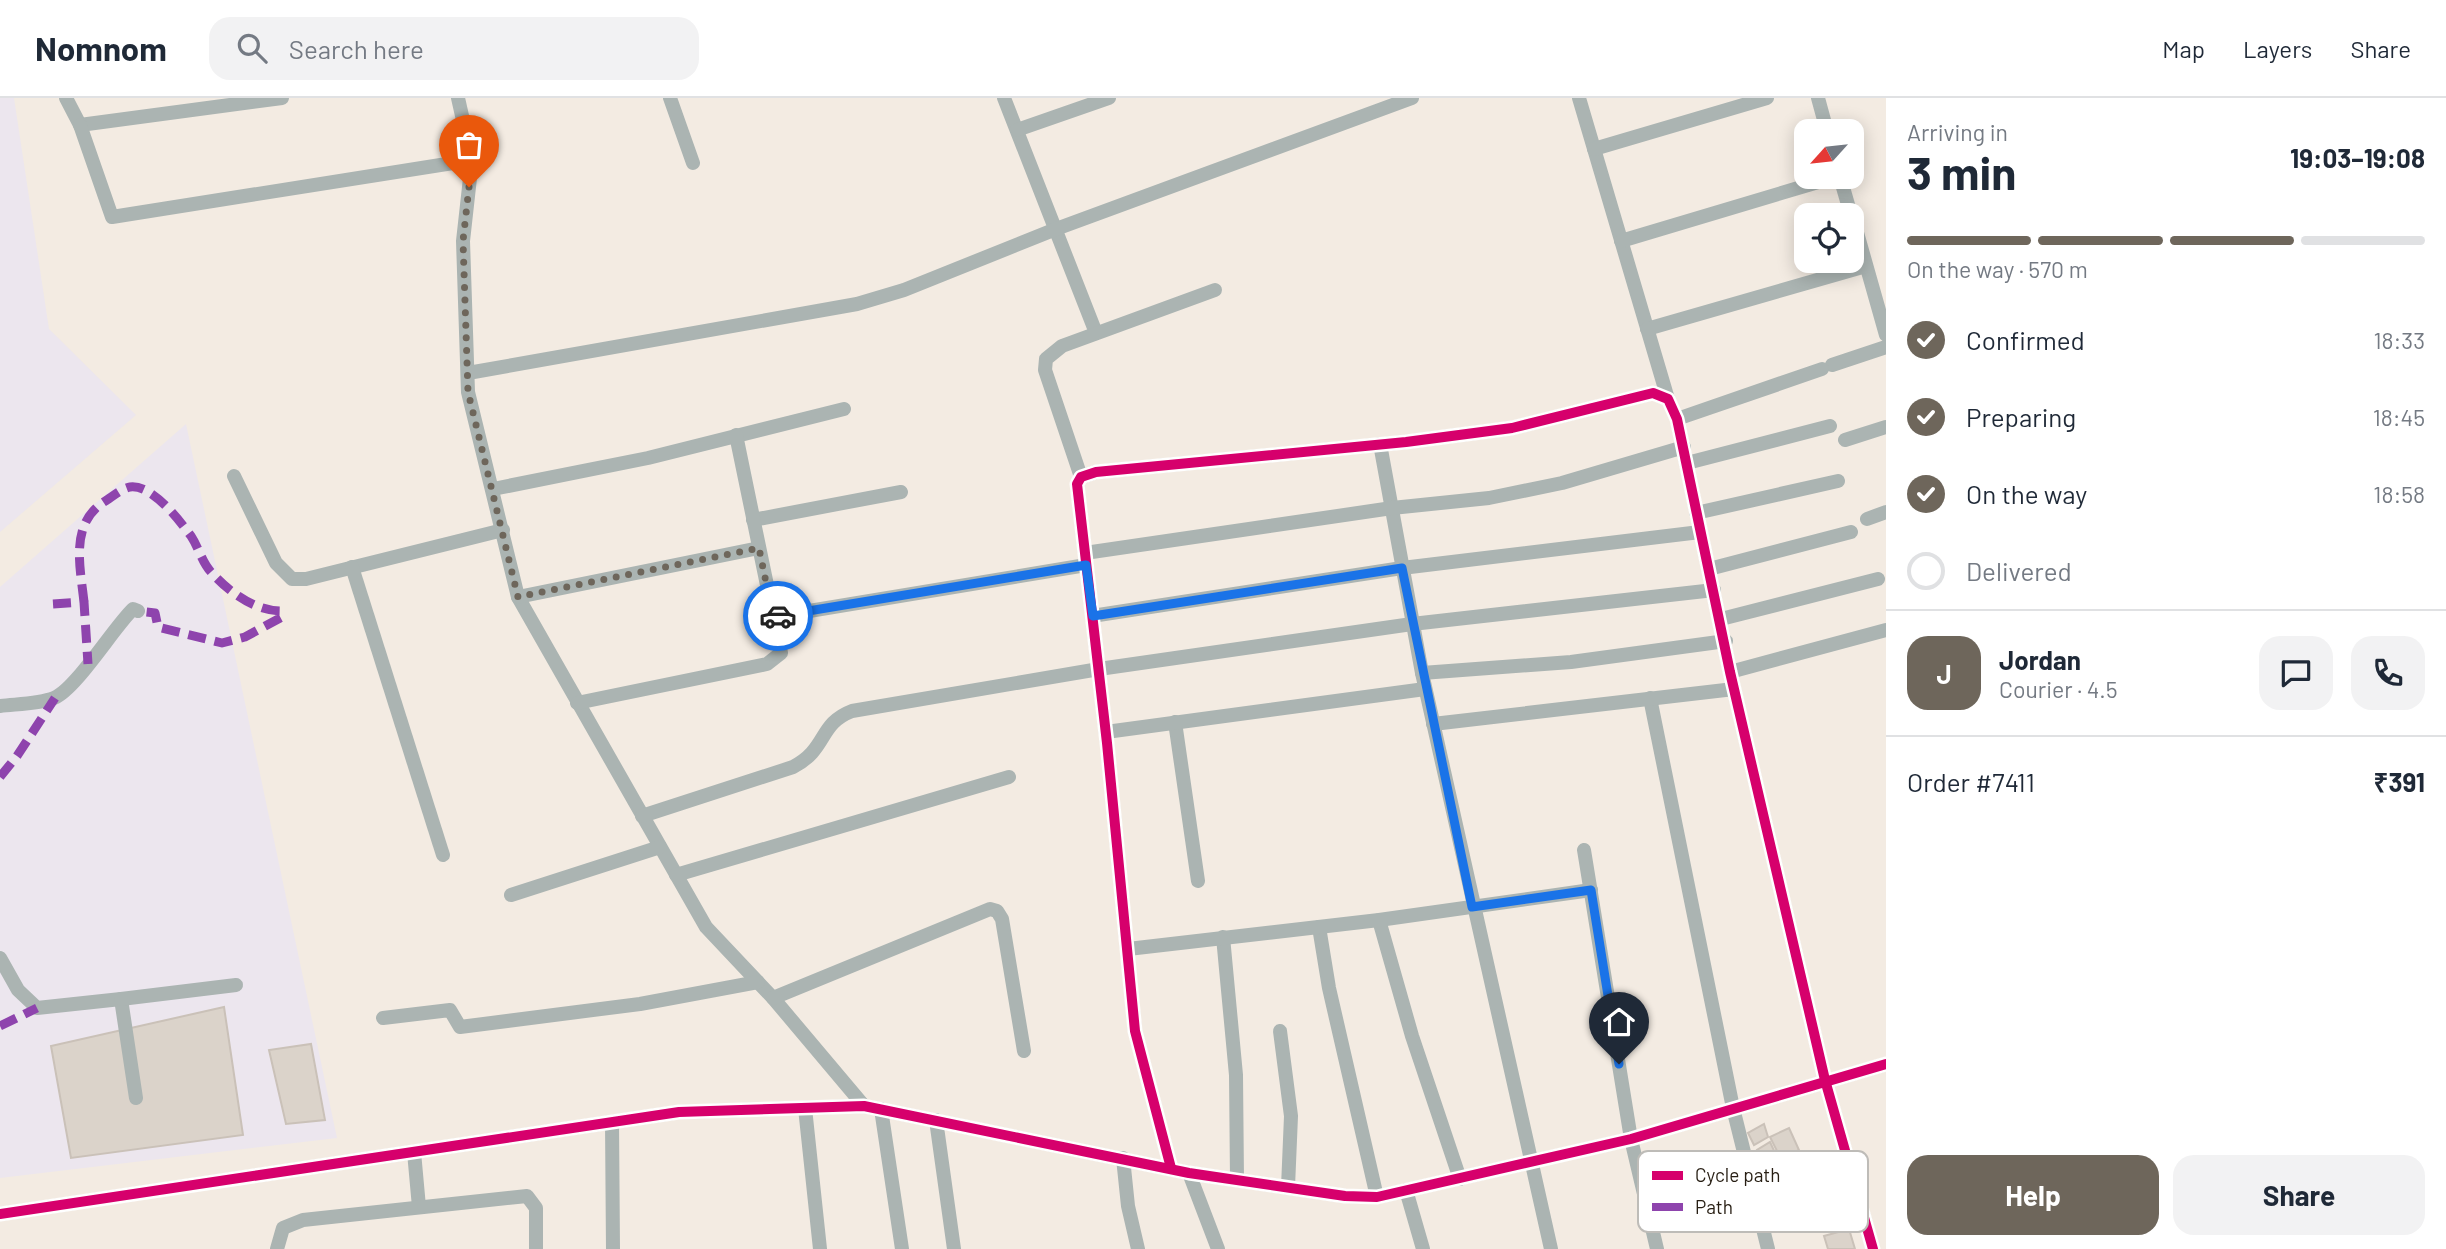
<!DOCTYPE html>
<meta charset="utf-8">
<style>
body{margin:0;font-family:Barlow,sans-serif;background:#f2f2f3;color:#1f2937;height:100vh;display:flex;flex-direction:column;font-size:26px;white-space:nowrap}
*{box-sizing:border-box;margin:0}
p{font-size:23px;color:#747a83}
.icon{flex:none;width:38px;height:38px;fill:none;stroke:currentColor;stroke-width:2;stroke-linecap:round;stroke-linejoin:round}
.map{position:relative;flex:1;overflow:hidden}
.sheet{display:flex;flex-direction:column;background:#fff;width:560px}
.sheet>*{flex:none}
.needle{width:46px;rotate:243deg}
.buttons{position:absolute;left:1794px;top:21px;display:grid;gap:14px}
.buttons a{display:grid;place-items:center;width:70px;height:70px;border-radius:14px;background:#fff;box-shadow:0 4px 18px #0003;font-size:35px}
.pin{position:absolute;display:grid;place-items:center;width:60px;height:60px;color:#fff;margin:-72px -30px;border-radius:50% 50% 50% 0;rotate:-45deg;box-shadow:0 0 7px #0007}
.pin .icon{rotate:45deg}
.courier{position:absolute;display:grid;place-items:center;width:70px;height:70px;margin:-35px;border:5px solid #1a73e8;border-radius:50%;background:#fff;color:#222;box-shadow:0 2px 9px #0007}
.overview em{font-style:normal;font-weight:700}
.overview div{display:flex;flex-direction:column-reverse}
.overview{display:flex;align-items:center;justify-content:space-between;height:119px;padding:0 21px}
h1{font-size:46px;font-weight:700;line-height:52px}
.bar{display:grid;grid-template-columns:repeat(4,1fr);gap:10px 7px;align-content:center;height:84px;padding:0 21px}
.bar i{height:9px;border-radius:5px;background:#e0e1e3}
.bar .on{background:#6e665b}
.bar p{grid-column:span 4}
.line{display:flex;align-items:center;gap:18px;padding:0 21px;border-top:2px solid #e0e1e3}
.line div{flex:1}
.round{display:grid;place-items:center;flex:none;width:74px;height:74px;border-radius:21px;background:#f2f2f3}
ol{padding:0 21px;list-style:none}
li{display:flex;align-items:center;gap:21px;height:77px}
li p{margin-inline-start:auto}
li .icon{padding:7px;border-radius:50%;background:#6e665b;color:#fff;stroke-width:4}
li:last-child{color:#747a83}
li i{width:38px;height:38px;border:4px solid #e0e1e3;border-radius:50%}
.primary-button{display:flex;gap:14px;margin-top:auto;padding:14px 21px}
.primary-button a{flex:1;height:80px;border-radius:21px;background:#6e665b;color:#fff;font-size:28px;font-weight:700;line-height:80px;text-align:center}
.primary-button a+a{background:#f2f2f3;color:#1f2937}
header{display:flex;align-items:center;gap:42px;box-sizing:border-box;height:98px;padding:0 35px;background:#fff;border-bottom:2px solid #e0e1e3}
header strong{font-size:33px}
nav{display:flex;gap:38px;margin-inline-start:auto;font-size:24px}
.search{width:490px;height:63px;background:#f2f2f3;display:flex;align-items:center;gap:18px;box-sizing:border-box;padding:0 24px;border-radius:21px;color:#747a83;font-size:26px}
main{display:flex;flex:1;min-height:0}
.map>svg:first-child{display:block}
.education{fill:#ece6ee}
.building{fill:#dbd3ca;stroke:#cac1b8;stroke-width:2}
.lines{fill:none;stroke-linecap:round;stroke-linejoin:round}
.minor{stroke:#abb4b2;stroke-width:14}
.quiet{stroke:#8e44ad;stroke-width:9;stroke-dasharray:18 9;stroke-linecap:butt}
.cycleway-casing{stroke:#fff;stroke-width:15}
.cycleway{stroke:#d6006c;stroke-width:10}
.done{stroke:#6e665b;stroke-width:7;stroke-dasharray:0 12.6}
.route{stroke:#1a73e8;stroke-width:9}
.key{fill:#fff;stroke:#bebcb8;stroke-width:2}
.key-label{font-size:19px;fill:#271e13}
</style>
<header>
<strong>Nomnom</strong>
<div class="search"><svg class="icon" aria-label="search" viewBox="0 0 24 24"><circle cx="10" cy="10" r="6"/><path d="M15 15l6 6"/></svg>Search here</div>
<nav><a>Map</a><a>Layers</a><a>Share</a></nav>
</header>
<main>
<div class="map">
<svg width="1886" height="1151" viewBox="0 0 1886 1151">
<rect width="100%" height="100%" fill="#f3ebe2"/>
<g class="education">
<path d="M0 0H14L49 231 136 317 0 434Z"/>
<path d="M186 326 337 1040 0 1080V489Z"/>
</g>
<g class="building">
<path d="M224 909 243 1037 71 1060 51 948Z"/>
<path d="M311 946 325 1022 286 1026 269 952Z"/>
<path d="M1764 1026 1768 1039 1754 1047 1748 1035Z"/>
<path d="M1789 1030 1799 1052 1781 1061 1770 1039Z"/>
<path d="M1770 1044 1777 1059 1763 1065 1757 1052Z"/>
<path d="M1849 1131 1855 1151H1828L1824 1138Z"/>
</g>
<g class="lines">
<g class="minor">
<path d="M66 0 80 27 282 0"/>
<path d="M458 0 472 62 463 143 468 294 518 499 706 829 773 900 864 1008"/>
<path d="M670 0 693 65"/>
<path d="M1004 0 1096 235"/>
<path d="M1579 0 1668 301"/>
<path d="M1818 0 1827 33"/>
<path d="M80 27 112 119 472 62"/>
<path d="M1017 32 1109 0"/>
<path d="M1594 51 1767 0"/>
<path d="M1840 79 1851 117"/>
<path d="M1852 117 1886 237"/>
<path d="M1621 143 1835 79"/>
<path d="M1647 231 1866 168"/>
<path d="M1832 267 1886 249"/>
<path d="M468 275 857 206 904 192 1056 131 1412 0"/>
<path d="M1677 321 1822 271"/>
<path d="M1845 342 1886 329"/>
<path d="M1380 346 1422 575 1551 1151"/>
<path d="M1687 365 1830 328"/>
<path d="M234 378 276 465 292 481H306L503 432"/>
<path d="M1081 379 1045 272 1046 261 1062 248 1215 192"/>
<path d="M493 391 648 360 844 311"/>
<path d="M1696 415 1838 383"/>
<path d="M1867 421 1886 414"/>
<path d="M753 422 901 394"/>
<path d="M1085 455 1392 410 1489 400 1562 385 1684 349"/>
<path d="M352 469 443 757"/>
<path d="M1709 471 1851 434"/>
<path d="M518 499 759 450"/>
<path d="M1092 518 1402 470 1700 434"/>
<path d="M773 519 1086 467"/>
<path d="M1721 521 1878 481"/>
<path d="M1730 574 1886 532"/>
<path d="M1422 575 1571 564 1726 543"/>
<path d="M1650 600 1733 1010 1768 1151"/>
<path d="M577 605 767 566 781 555 736 337"/>
<path d="M0 608C16 606 39 606 54 600 76 591 114 529 133 511L138 513"/>
<path d="M1175 624 1198 783"/>
<path d="M1433 626 1734 591"/>
<path d="M1106 634 1425 591"/>
<path d="M642 718 793 669C828 651 818 626 852 613L1099 571 1412 526 1714 492"/>
<path d="M1584 752 1631 1041 1657 1151"/>
<path d="M676 777 1009 679"/>
<path d="M511 797 660 749"/>
<path d="M1379 822 1412 938 1460 1081"/>
<path d="M1319 829 1329 890 1377 1099"/>
<path d="M1223 839 1236 977 1237 1082"/>
<path d="M1128 851 1379 822 1591 792"/>
<path d="M0 860 18 892 37 910 121 901 136 1000"/>
<path d="M773 900 990 811 997 813 1002 821 1024 953"/>
<path d="M121 901 236 887"/>
<path d="M383 920 450 912 460 929 640 906 758 884"/>
<path d="M1280 933 1291 1018 1288 1089"/>
<path d="M805 1010 820 1151"/>
<path d="M881 1011 902 1151"/>
<path d="M936 1022 954 1151"/>
<path d="M612 1024 613 1151"/>
<path d="M414 1054 419 1109"/>
<path d="M1123 1060 1128 1108 1138 1151"/>
<path d="M1171 1070 1135 933 1107 645 1077 386 1081 379 1096 374 1406 344 1512 330 1653 295 1668 301 1677 321 1730 574 1825 982 1873 1151"/>
<path d="M1189 1075 1218 1151"/>
<path d="M1406 1092 1423 1151"/>
<path d="M0 1116 679 1014 864 1008 1189 1075 1345 1098 1377 1099 1631 1041 1886 966"/>
<path d="M277 1151 283 1130 303 1122 527 1098 536 1110V1151"/>
</g>
<g class="quiet">
<path d="M84 504C80 467 69 424 107 402 113 398 123 390 130 389 152 386 179 422 191 438 199 450 202 465 212 475 229 494 255 513 281 513L282 519 245 539 222 545 158 529 155 515 138 513"/>
<path d="M53 506 84 504 88 566"/>
<path d="M0 679 17 658 55 600"/>
<path d="M0 928 37 910"/>
</g>
<g class="cycleway-casing">
<g id="cycleway">
<path d="M1171 1070 1135 933 1107 645 1077 386 1081 379 1096 374 1406 344 1512 330 1653 295 1668 301 1677 321 1730 574 1825 982 1873 1151"/>
<path d="M0 1116 679 1014 864 1008 1189 1075 1345 1098 1377 1099 1631 1041 1886 966"/>
</g>
</g>
<use href="#cycleway" class="cycleway"/>
</g>
<g class="lines">
<path class="done" d="M469 89 463 143 468 294 518 499 759 450 773 519 778 518"/>
<path class="route" d="M778 518 1086 467 1093 518 1402 470 1472 809 1591 792 1619 966"/>
</g>
<rect x="1638" y="1053" width="230" height="81" rx="10" class="key"/>
<rect x="1652" y="1073" width="31" height="9" fill="#d6006c"/>
<rect x="1652" y="1105" width="31" height="8" fill="#8e44ad"/>
<g class="key-label">
<text x="1695" y="1084">Cycle path</text>
<text x="1695" y="1116">Path</text>
</g>
</svg>
<div class="buttons">
<a><svg class="needle" viewBox="-14 -14 28 28"><path d="M0-13l5 13h-10z" fill="#e53935"/><path d="M0 13l5-13h-10z" fill="#747a83"/></svg></a>
<a><svg class="icon" aria-label="locate" viewBox="0 0 24 24"><circle cx="12" cy="12" r="6"/><path d="M12 2v4M12 18v4M2 12h4M18 12h4"/></svg></a>
</div>
<div class="pin" style="left:469px;top:89px;background:#ea580c"><svg class="icon" aria-label="bag" viewBox="0 0 24 24"><path d="M5 8h14l-1 12H6zM9 8a3 3 0 0 1 6 0"/></svg></div>
<div class="pin" style="left:1619px;top:966px;background:#1f2937"><svg class="icon" aria-label="home" viewBox="0 0 24 24"><path d="M3 11l9-7 9 7M6 9v11h12V9"/></svg></div>
<div class="courier" style="left:778px;top:518px"><svg class="icon" aria-label="car" viewBox="0 0 24 24"><path d="M5 17H2v-5l4-1 3-4h7l3 4 3 1v5h-3M9 17h6M6 11h13"/><circle cx="7" cy="17" r="2"/><circle cx="17" cy="17" r="2"/></svg></div>
</div>
<section class="sheet">
<div class="overview"><div><h1>3 min</h1><p>Arriving in</p></div><em>19:03–19:08</em></div>
<div class="bar"><i class="on"></i><i class="on"></i><i class="on"></i><i></i><p>On the way · 570 m</p></div>
<ol>
<li><svg class="icon" aria-label="check" viewBox="0 0 24 24"><path d="M5 12l5 5 9-10"/></svg>Confirmed<p>18:33</p></li>
<li><svg class="icon" aria-label="check" viewBox="0 0 24 24"><path d="M5 12l5 5 9-10"/></svg>Preparing<p>18:45</p></li>
<li><svg class="icon" aria-label="check" viewBox="0 0 24 24"><path d="M5 12l5 5 9-10"/></svg>On the way<p>18:58</p></li>
<li><i></i>Delivered</li>
</ol>
<div class="line" style="height:126px"><b class="round" style="background:#6e665b;color:#fff">J</b><div><b>Jordan</b><p>Courier · 4.5</p></div><a class="round"><svg class="icon" aria-label="chat" viewBox="0 0 24 24"><path d="M4 5h16v11H9l-5 4z"/></svg></a><a class="round"><svg class="icon" aria-label="phone" viewBox="0 0 24 24"><path d="M5 4h4l2 5-3 2q2 4 5 5l2-3 5 2v4C11 20 4 13 5 4z"/></svg></a></div>
<div class="line" style="height:91px"><div>Order #7411</div><b>₹391</b></div>
<div class="primary-button"><a>Help</a><a>Share</a></div>
</section>
</main>
